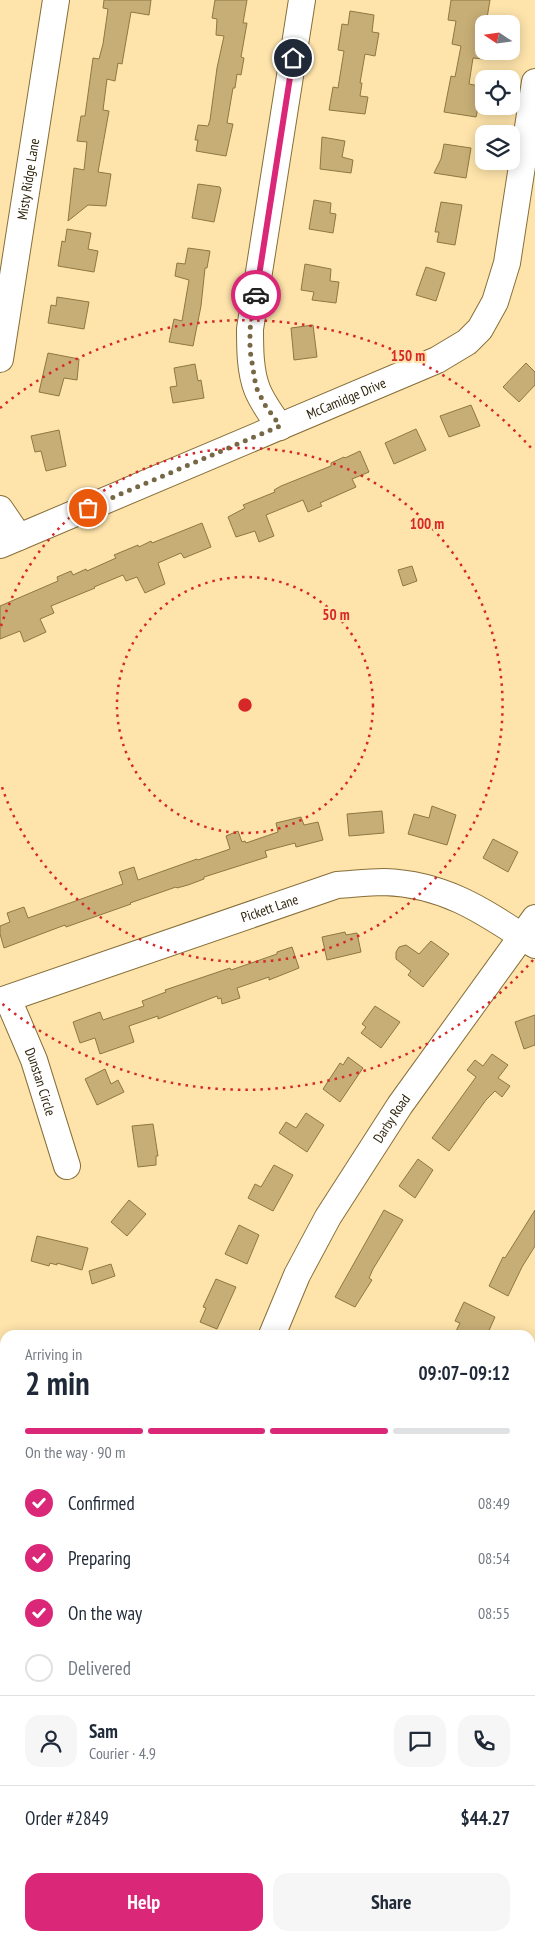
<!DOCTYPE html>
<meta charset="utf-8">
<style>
body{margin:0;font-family:"PT Sans Narrow",sans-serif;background:#f6f6f7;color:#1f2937;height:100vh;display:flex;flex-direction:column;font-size:19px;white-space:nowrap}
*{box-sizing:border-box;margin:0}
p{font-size:16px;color:#747a83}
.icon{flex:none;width:28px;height:28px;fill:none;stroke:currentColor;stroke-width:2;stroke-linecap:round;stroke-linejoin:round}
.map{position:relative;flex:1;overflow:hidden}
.drawer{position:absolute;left:0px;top:1330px;width:535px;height:611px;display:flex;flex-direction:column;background:#fff;border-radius:15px 15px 0 0;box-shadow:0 2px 12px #0003}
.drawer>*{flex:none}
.needle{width:32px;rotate:283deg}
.controls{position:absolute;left:475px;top:15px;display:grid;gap:10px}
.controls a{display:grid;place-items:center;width:45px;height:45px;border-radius:10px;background:#fff;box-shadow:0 2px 12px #0003;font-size:25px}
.pin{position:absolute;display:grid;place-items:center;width:42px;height:42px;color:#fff;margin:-21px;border:2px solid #fff;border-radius:50%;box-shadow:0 1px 5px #0007}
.courier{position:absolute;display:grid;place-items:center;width:50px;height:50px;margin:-25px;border:4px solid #db2777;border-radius:50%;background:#fff;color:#222;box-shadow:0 1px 6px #0007}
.headline em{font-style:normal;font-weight:700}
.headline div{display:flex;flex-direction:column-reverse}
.headline{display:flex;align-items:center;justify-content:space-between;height:85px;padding:0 25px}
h1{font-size:32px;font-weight:700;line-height:38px}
.bar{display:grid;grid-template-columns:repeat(4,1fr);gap:8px 5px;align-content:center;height:60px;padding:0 25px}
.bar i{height:6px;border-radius:4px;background:#e0e1e3}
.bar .current{background:#db2777}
.bar p{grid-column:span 4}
.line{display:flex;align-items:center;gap:12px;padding:0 25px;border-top:1px solid #e0e1e3}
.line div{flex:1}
.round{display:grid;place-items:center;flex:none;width:52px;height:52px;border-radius:15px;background:#f6f6f7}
ol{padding:0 25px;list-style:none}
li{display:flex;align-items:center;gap:15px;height:55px}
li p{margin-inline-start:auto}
li .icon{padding:5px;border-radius:50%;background:#db2777;color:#fff;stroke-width:4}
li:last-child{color:#747a83}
li i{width:28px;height:28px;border:2px solid #e0e1e3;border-radius:50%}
.button{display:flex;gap:10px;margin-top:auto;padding:10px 25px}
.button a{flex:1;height:58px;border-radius:15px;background:#db2777;color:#fff;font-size:20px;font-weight:700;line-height:58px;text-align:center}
.button a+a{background:#f6f6f7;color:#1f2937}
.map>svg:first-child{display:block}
.building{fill:#c7ae76;stroke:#8f7740}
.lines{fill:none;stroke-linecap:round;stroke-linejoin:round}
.minor-casing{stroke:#866e38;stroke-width:28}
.minor{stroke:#fff;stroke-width:26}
.done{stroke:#776845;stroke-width:5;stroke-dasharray:0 9}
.route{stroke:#db2777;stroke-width:6}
.ring{fill:none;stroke:#d62828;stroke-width:2.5;stroke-dasharray:2.5 5}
.labels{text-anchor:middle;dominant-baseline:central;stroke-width:4.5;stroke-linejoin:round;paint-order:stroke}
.street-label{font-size:14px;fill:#2f250e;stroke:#fee4ab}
.centre{fill:#d62828;stroke:#fee4ab;stroke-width:2.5}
.ring-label{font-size:15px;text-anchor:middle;font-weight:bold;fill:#d62828;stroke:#fee4ab;stroke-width:4.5;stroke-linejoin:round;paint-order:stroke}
</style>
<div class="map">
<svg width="535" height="1941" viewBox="0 0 535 1941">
<rect width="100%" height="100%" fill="#fee4ab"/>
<g class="building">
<path d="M104 0H151L149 15 131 12 122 64 118 63 115 81 107 79 103 110 109 111 98 172 111 174 106 206 88 205 68 221 74 168 84 170 87 142 77 141 81 116H85L93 58 99 59 103 44 108 9 103 8Z"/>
<path d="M215 0H247L243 23H247L241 57 244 58 241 75 237 74 235 88H233L227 123 233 124 226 156 196 151 198 140H195L198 125 208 126 210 120 217 68 224 36 216 35 217 19 212 18Z"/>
<path d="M451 0H490L486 24H484V59L473 58 469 84 484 87 481 109 478 108 476 117 444 112 451 76 455 77 461 46 452 44 456 21 448 20Z"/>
<path d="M350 11 374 15 372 32 379 33 375 56 365 54 360 83H362L360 96 368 97 365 114 329 110 333 87 338 88 344 51 338 50 342 24 348 25Z"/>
<path d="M322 137 345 141 342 157 353 160 351 173 320 169Z"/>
<path d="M444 144 471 148 466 178 434 173 441 159Z"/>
<path d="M198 184 220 187 221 190 214 222 192 218Z"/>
<path d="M314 200 331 203 330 213 336 214 333 233 309 229Z"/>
<path d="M441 202 462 205 455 245 437 242 439 232H435Z"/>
<path d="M67 229 91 233 88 249 98 251 94 272 58 266 62 241 65 242Z"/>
<path d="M188 248 210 251 207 268H205L201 306 193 346 169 342 174 319 182 321 189 280 175 276 177 263 185 264Z"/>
<path d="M305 264 331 269 330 281 339 282 336 303 312 300 314 292 301 290Z"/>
<path d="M426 267 445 273 436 301 416 295Z"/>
<path d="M57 297 89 302 84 329 48 323 51 305 56 306Z"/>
<path d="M313 325 317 357 294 360 291 328Z"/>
<path d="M48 353 79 359 77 380 64 378 59 396 39 392Z"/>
<path d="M526 363 535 372V385L519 402 503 387Z"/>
<path d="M195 364 198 381 201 380 204 398 173 403 170 387 177 386 174 368Z"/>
<path d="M471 405 480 426 449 437 440 416Z"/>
<path d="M416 429 426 450 394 464 385 443Z"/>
<path d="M59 430 66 466 46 471 41 451 35 452 31 436Z"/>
<path d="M360 451 369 472 352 479 356 487 320 503 322 506 308 512 303 500 266 515 274 536 259 542 255 531 236 537 228 517 245 508 243 505 275 492 274 490 281 486 331 466V463L344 457 345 458Z"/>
<path d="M202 523 211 547 184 558 181 553 158 563 165 584 145 593 137 577 126 581 123 575 94 587 95 588 51 606 54 613 40 619 46 632 24 642 20 631 0 639V606L58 581 57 577 71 571 73 575 86 569 87 571 116 558 114 555 138 545 139 547 151 541 152 543Z"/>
<path d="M412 566 417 581 403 586 398 570Z"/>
<path d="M432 806 456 815 447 845 408 834 414 814 429 818Z"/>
<path d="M382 811 384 833 349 836 347 814Z"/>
<path d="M301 817 304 825 318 822 323 840 296 847 295 843 265 851 267 857 204 877V879L188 885 177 888 176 887 130 903 131 904 66 927 65 925 4 948 0 934V926L10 922 7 913 24 907 28 918 123 884 119 872 134 867 138 880 197 859 198 860 230 849 226 836 238 831 242 842 245 841 246 843 278 832 276 823Z"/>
<path d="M493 839 518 852 508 872 483 858Z"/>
<path d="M345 932 346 935 357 933 361 952 327 960 322 937Z"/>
<path d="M431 941 449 954 423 987 408 975 411 971 396 959V952L399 947 406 945 419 954Z"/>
<path d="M292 947 299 968 269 980V977L237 988 240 998 222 1004 221 998 218 999 217 996 158 1019V1016L129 1026 134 1042 100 1054 95 1038 80 1043 73 1022 100 1012 103 1020 144 1006 142 1001 166 992 165 990 230 968 231 970 277 954V952Z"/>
<path d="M375 1006 400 1022 381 1048 361 1033 366 1027 362 1024Z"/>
<path d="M535 1015V1045L524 1049 515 1022Z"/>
<path d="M492 1054 508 1065 498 1078 510 1086 502 1097 495 1091 486 1100 449 1151 432 1138 476 1077 467 1070 475 1060 483 1066Z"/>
<path d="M348 1057 363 1068 340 1102 323 1089 340 1063 343 1065Z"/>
<path d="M105 1069 111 1084 118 1080 124 1092 97 1105 85 1079Z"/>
<path d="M306 1113 324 1125 307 1152 279 1133 286 1122 296 1128Z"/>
<path d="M153 1124 158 1156H156V1165L138 1167 132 1126Z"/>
<path d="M418 1159 433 1170 415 1198 399 1186Z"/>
<path d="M274 1165 293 1175 273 1211 248 1198 255 1184 261 1187Z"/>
<path d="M129 1200 146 1214 127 1236 111 1222Z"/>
<path d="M384 1210 403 1220 373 1269 369 1278 372 1280 355 1307 335 1297Z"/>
<path d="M535 1210V1246L522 1267 508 1296 489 1286 503 1257 505 1258Z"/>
<path d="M239 1225 259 1235 247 1264 225 1254Z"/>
<path d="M37 1236 88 1248 82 1270 57 1263V1265L50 1263 49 1266 31 1261Z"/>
<path d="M111 1264 115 1276 92 1284 89 1271Z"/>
<path d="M216 1279 236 1287 217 1329 200 1322 206 1308 203 1307Z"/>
<path d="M464 1302 495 1317 487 1335H454L460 1323 455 1321Z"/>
</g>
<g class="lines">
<g class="minor-casing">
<g id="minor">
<path id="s1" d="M0 359 56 0"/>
<path d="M280 427C271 414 262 402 257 389 250 371 250 348 250 329L302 0"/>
<path d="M0 509 19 537"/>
<path id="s2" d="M0 545 437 360 467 342 480 329 495 302 507 263 535 82"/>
<path id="s3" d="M8 999 34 1060 67 1166"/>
<path id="s4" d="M0 1001 337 885C353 884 368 882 384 882 446 884 485 912 535 945"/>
<path id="s5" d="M272 1335 297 1275 328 1217 400 1105 535 918"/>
<path d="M530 1372 535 1361"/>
<path d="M0 1402 5 1403"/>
<path d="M0 1662 5 1663"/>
</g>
</g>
<use href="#minor" class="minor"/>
</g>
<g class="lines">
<path class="done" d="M88 508 280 426 265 405 256 387 250 350V329L256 295"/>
<path class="route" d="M256 295 293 58"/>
</g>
<g class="ring">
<circle cx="245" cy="705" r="128"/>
<path d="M1 626A257 257 0 1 1 1 784"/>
<path d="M533 960A385 385 0 0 1 0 1002M0 408A385 385 0 0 1 533 450"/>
</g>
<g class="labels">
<g class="street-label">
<text stroke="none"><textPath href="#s1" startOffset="182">Misty Ridge Lane</textPath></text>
<text stroke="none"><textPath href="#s2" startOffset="376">McCamidge Drive</textPath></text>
<text stroke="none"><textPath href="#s4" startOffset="285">Pickett Lane</textPath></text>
<text stroke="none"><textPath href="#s3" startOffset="89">Dunstan Circle</textPath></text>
<text stroke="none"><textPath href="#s5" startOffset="248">Darby Road</textPath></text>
</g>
</g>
<circle cx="245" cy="705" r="8" class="centre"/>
<g class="ring-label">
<text x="408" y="361">150 m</text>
<text x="427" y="529">100 m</text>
<text x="336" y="620">50 m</text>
</g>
</svg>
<div class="controls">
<a><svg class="needle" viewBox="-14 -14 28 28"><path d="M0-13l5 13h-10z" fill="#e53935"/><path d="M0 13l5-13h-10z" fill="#747a83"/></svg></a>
<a><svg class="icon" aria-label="locate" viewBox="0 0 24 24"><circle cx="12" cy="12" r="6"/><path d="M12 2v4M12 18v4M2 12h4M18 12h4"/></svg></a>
<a><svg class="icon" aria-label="layers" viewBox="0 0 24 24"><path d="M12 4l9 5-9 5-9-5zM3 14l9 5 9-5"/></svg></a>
</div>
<div class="pin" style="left:88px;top:508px;background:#ea580c"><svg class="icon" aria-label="bag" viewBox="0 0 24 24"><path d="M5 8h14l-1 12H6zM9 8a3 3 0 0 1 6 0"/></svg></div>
<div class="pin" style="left:293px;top:58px;background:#1f2937"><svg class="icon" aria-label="home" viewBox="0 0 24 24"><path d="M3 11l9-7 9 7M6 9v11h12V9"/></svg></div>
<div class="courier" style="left:256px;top:295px"><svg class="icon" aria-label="car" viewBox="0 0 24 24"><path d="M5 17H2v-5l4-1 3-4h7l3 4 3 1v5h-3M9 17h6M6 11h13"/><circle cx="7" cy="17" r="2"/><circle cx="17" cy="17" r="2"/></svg></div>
<section class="drawer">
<div class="headline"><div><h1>2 min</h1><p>Arriving in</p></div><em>09:07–09:12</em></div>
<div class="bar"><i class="current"></i><i class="current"></i><i class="current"></i><i></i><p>On the way · 90 m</p></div>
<ol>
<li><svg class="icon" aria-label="check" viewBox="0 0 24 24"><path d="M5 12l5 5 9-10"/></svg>Confirmed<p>08:49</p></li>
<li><svg class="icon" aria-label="check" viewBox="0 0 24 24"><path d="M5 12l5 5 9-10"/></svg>Preparing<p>08:54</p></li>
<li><svg class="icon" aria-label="check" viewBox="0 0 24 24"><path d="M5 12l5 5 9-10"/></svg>On the way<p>08:55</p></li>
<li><i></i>Delivered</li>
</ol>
<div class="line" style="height:90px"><a class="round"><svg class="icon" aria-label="person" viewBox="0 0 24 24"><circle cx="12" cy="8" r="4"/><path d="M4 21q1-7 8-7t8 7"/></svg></a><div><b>Sam</b><p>Courier · 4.9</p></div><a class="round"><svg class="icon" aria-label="chat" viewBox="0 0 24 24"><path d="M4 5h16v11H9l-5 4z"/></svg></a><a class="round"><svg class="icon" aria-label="phone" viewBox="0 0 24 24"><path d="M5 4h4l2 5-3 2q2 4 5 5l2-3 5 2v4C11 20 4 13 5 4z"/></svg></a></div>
<div class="line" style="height:65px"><div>Order #2849</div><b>$44.27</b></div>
<div class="button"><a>Help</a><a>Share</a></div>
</section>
</div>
